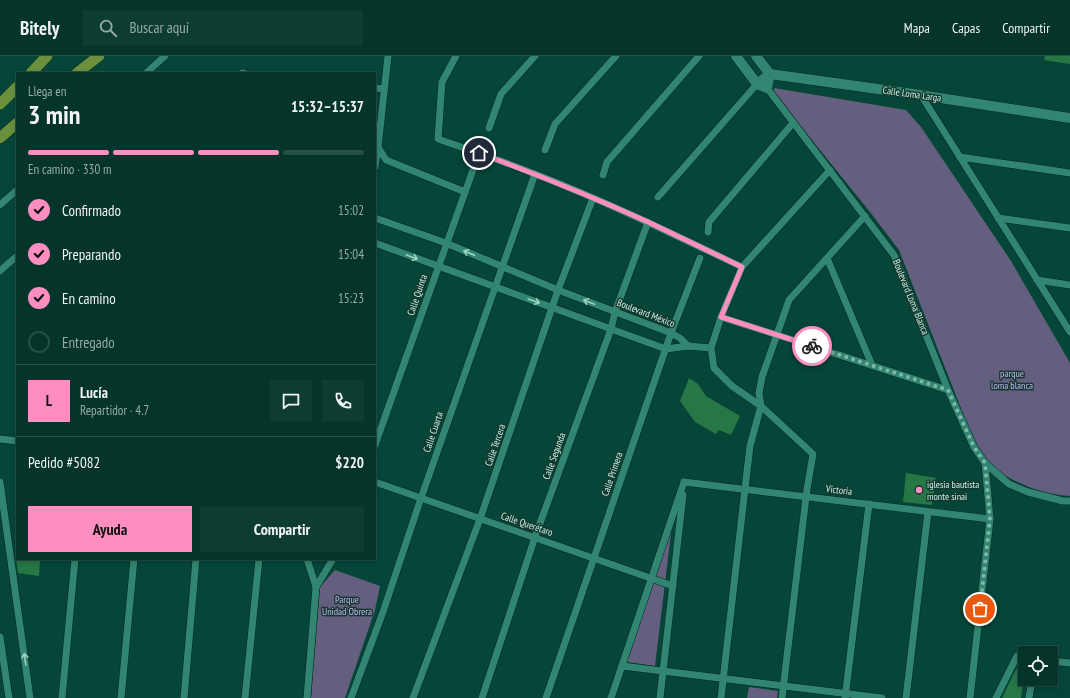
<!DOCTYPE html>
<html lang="es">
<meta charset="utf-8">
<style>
body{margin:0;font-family:"PT Sans Narrow",sans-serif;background:#0d3c32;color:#f1f3f6;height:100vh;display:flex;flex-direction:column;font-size:15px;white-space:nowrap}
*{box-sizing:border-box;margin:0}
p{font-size:13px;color:#97aaa8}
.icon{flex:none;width:22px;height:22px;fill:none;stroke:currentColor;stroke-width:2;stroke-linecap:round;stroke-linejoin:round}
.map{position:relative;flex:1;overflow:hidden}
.side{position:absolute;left:16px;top:16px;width:360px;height:488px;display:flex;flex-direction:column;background:#04342a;border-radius:0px;box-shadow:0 2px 6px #0003,0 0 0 1px #254f47}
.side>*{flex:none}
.buttons{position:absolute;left:1018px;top:590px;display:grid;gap:8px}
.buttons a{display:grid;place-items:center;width:40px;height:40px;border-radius:0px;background:#04342a;box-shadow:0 2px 6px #0003,0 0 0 1px #254f47;font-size:20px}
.pin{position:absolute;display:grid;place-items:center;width:34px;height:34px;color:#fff;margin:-17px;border:2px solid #fff;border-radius:50%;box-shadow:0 1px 4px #0007}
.courier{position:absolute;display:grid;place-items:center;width:40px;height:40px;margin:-20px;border:3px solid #fd8ebf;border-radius:50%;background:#fff;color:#222;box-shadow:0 1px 5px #0007}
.headline em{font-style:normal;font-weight:600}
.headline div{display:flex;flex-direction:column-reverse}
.headline{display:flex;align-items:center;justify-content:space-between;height:68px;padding:0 12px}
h1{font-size:26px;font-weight:600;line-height:30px}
.bar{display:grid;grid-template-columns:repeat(4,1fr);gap:6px 4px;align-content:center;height:48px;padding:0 12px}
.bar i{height:5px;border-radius:3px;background:#254f47}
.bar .on{background:#fd8ebf}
.bar p{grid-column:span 4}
.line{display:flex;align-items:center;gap:10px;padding:0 12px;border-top:1px solid #254f47}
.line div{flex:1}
.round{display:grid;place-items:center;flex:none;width:42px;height:42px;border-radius:0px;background:#0d3c32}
ol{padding:0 12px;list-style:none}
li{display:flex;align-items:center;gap:12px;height:44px}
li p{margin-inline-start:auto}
li .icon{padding:4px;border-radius:50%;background:#fd8ebf;color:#111;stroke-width:4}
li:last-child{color:#97aaa8}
li i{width:22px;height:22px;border:2px solid #254f47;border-radius:50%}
.action{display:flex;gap:8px;margin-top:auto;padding:8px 12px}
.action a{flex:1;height:46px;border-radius:0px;background:#fd8ebf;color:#111;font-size:16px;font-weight:600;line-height:46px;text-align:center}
.action a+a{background:#0d3c32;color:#f1f3f6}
header{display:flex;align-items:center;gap:24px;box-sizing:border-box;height:56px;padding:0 20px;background:#04342a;border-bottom:1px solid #254f47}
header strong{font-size:19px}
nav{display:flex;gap:22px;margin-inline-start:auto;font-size:14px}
.search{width:280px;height:36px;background:#0d3c32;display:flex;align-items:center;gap:10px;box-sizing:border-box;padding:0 14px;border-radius:0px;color:#97aaa8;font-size:15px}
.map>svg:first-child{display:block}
.green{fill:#655f7f}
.building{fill:#277646}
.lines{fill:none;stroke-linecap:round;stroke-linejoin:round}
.street-casing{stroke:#052920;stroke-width:8}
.secondary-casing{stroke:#052920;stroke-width:11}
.primary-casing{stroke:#052920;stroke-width:12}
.street{stroke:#328570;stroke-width:7}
.secondary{stroke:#328570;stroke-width:10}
.primary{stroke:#6a903e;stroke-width:11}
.oneway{stroke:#9ad4c3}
.done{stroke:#82b8aa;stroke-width:4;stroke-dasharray:0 7.2}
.route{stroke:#fd8ebf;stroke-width:5}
.poi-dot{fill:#fd8ebf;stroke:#16382f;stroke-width:1.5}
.labels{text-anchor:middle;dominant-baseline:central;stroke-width:3;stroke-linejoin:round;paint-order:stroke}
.street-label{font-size:10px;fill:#c6f6e7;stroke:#16382f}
.park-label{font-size:10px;fill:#c3b6f7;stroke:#16382f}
.poi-label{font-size:10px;fill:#c6f6e7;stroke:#16382f;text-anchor:start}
</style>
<header>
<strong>Bitely</strong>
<div class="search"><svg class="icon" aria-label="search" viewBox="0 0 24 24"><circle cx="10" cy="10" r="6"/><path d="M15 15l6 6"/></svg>Buscar aquí</div>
<nav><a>Mapa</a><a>Capas</a><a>Compartir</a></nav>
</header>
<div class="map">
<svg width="1070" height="642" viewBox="0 0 1070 642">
<rect width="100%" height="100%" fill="#054638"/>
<g class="green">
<path d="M774 32 906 54 921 71 1011 205 1070 307V440C1043 439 1005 425 987 404 982 397 978 390 973 383L899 194 870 156 774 37Z"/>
<path d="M672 469 655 610 627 606Z"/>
<path d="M335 514 380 530 375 554 345 642H311L320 531Z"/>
<path d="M749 631 778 635 777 642H747Z"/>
</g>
<g class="building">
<path d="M1045 0H1070V8L1044 4Z"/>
<path d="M689 322 698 328 706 340 740 360 731 379 719 374 716 378 695 366 680 345Z"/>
<path d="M906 417 936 422 932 449 903 446Z"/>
<path d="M16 503H40L39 520 18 517Z"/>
<path d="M1016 613H1025L1021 642H1002Z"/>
</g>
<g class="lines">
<g class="street-casing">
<g id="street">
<path d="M456 0 442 26 438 83C470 94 503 105 535 118 605 145 673 178 742 211"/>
<path d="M146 17 165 0"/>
<path d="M242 17H244"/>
<path d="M375 32 384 33"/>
<path d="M767 32 894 199 948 334 974 391 985 407 1009 428 1028 436 1063 445H1070"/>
<path d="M921 39 1070 276"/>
<path d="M489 72 501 38 535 0"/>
<path d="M376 91H378L386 104 465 136"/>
<path d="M545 94 555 68 616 0"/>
<path d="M960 101 1070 117"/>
<path d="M375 111 378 91 388 0"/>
<path d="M603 119 607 106 699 0"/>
<path d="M658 141 757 28"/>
<path d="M0 149 17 134"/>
<path d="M375 162 446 187 558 234 671 277 680 282 688 290"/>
<path d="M998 162 1070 172"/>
<path d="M708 176 709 166 793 67"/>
<path d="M375 187 666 293 688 290 711 292 714 312 732 330 761 350 813 398 807 433 782 642"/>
<path d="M827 202 872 309"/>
<path d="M0 215 17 200"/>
<path d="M1037 224 1070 229"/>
<path d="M721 261 948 334"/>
<path d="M711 292 721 261 742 211 830 114"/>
<path d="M0 383 17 385"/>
<path d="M375 389 479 97"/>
<path d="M0 426 30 642"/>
<path d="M375 426 673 530"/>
<path d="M684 426 990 463"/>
<path d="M307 503 316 531 307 642"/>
<path d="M316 531 333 503"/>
<path d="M0 581 9 642"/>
<path d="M1051 605 1070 607"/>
<path d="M622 610 882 642"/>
<path d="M62 642 75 503"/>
<path d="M121 642 134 503"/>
<path d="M184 642 196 503"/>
<path d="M245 642 259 503"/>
<path d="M351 642 383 556 421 442 535 118"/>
<path d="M413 642 480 463 558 234 593 142"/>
<path d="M482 642 535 481 611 273 615 256 648 166"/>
<path d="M546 642 671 277 700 202"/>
<path d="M611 642 684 426"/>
<path d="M660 642 683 439"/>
<path d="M721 642 746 424 750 390 761 350 759 337 762 321 789 244 865 160"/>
<path d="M845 642 869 448"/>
<path d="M906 642 928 456"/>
<path d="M970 642 990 463 985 407"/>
<path d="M996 642 1017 600 1025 601"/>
<path d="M1029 642 1032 623"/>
</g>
</g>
<g class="secondary-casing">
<g id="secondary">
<path d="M736 0 757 28 767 32 770 18 756 0"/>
<path d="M757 28 770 18 921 39 1070 62"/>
</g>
</g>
<g class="primary-casing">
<g id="primary">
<path d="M31 17 47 0"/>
<path d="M77 17 99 0"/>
<path d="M0 48 17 31"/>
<path d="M0 82 17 67"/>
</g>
</g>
<use href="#street" class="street"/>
<use href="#secondary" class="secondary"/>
<use href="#primary" class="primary"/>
</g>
<defs><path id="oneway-shaft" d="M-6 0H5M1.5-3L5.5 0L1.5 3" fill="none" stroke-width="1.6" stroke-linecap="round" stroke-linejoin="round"/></defs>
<g class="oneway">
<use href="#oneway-shaft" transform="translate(469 197) rotate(-157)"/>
<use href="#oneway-shaft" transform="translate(412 201) rotate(20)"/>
<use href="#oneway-shaft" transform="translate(534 245) rotate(20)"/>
<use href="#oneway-shaft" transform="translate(589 246) rotate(-159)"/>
<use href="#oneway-shaft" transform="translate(25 603) rotate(-98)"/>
</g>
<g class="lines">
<path class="done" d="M812 290 948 334 974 391 985 407 990 463 980 553"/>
<path class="route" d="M479 97C536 118 593 141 648 166 680 181 711 196 742 211L721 261 812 290"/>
</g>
<circle class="poi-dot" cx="919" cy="434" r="4"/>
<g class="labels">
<g class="street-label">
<text transform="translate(912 38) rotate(8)">Calle Loma Larga</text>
<text transform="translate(417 239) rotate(-71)">Calle Quinta</text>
<text transform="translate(911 241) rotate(68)">Boulevard Loma Blanca</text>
<text transform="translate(646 257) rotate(21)">Boulevard México</text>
<text transform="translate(433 376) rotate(-71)">Calle Cuarta</text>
<text transform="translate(495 389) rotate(-71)">Calle Tercera</text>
<text transform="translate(554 400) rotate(-70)">Calle Segunda</text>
<text transform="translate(612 418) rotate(-71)">Calle Primera</text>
<text transform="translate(839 434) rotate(7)">Victoria</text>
<text transform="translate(527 468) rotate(19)">Calle Querétaro</text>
</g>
<g class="park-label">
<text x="1012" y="317">parque<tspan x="1012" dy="12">loma blanca</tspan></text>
<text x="347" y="543">Parque<tspan x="347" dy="12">Unidad Obrera</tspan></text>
</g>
<g class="poi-label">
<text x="927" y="428">iglesia bautista<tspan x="927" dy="12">monte sinai</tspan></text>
</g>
</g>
</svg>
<div class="buttons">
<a><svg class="icon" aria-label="locate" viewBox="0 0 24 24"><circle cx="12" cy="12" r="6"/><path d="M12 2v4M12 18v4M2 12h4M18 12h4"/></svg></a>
</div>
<div class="pin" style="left:980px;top:553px;background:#ea580c"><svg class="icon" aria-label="bag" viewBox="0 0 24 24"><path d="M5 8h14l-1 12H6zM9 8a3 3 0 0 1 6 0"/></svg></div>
<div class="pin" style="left:479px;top:97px;background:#1f2937"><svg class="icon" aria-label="home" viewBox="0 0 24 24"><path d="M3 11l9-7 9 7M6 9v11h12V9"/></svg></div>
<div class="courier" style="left:812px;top:290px"><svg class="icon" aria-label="bike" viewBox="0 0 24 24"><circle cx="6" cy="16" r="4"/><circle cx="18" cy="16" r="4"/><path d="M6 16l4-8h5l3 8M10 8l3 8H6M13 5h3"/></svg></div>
<section class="side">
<div class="headline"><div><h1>3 min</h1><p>Llega en</p></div><em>15:32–15:37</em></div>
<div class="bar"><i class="on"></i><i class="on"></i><i class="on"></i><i></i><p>En camino · 330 m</p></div>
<ol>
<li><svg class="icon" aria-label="check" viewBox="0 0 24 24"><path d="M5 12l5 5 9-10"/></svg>Confirmado<p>15:02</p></li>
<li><svg class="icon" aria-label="check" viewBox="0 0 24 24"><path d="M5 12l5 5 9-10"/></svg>Preparando<p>15:04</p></li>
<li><svg class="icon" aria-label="check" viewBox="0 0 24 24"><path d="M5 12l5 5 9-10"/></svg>En camino<p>15:23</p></li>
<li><i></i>Entregado</li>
</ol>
<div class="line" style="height:72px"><b class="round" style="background:#fd8ebf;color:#111">L</b><div><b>Lucía</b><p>Repartidor · 4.7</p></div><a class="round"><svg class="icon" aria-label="chat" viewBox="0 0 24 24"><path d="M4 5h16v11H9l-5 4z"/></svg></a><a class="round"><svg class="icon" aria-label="phone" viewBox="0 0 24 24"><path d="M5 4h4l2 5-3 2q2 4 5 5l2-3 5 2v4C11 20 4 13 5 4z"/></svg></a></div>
<div class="line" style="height:52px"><div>Pedido #5082</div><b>$220</b></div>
<div class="action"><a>Ayuda</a><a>Compartir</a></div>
</section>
</div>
